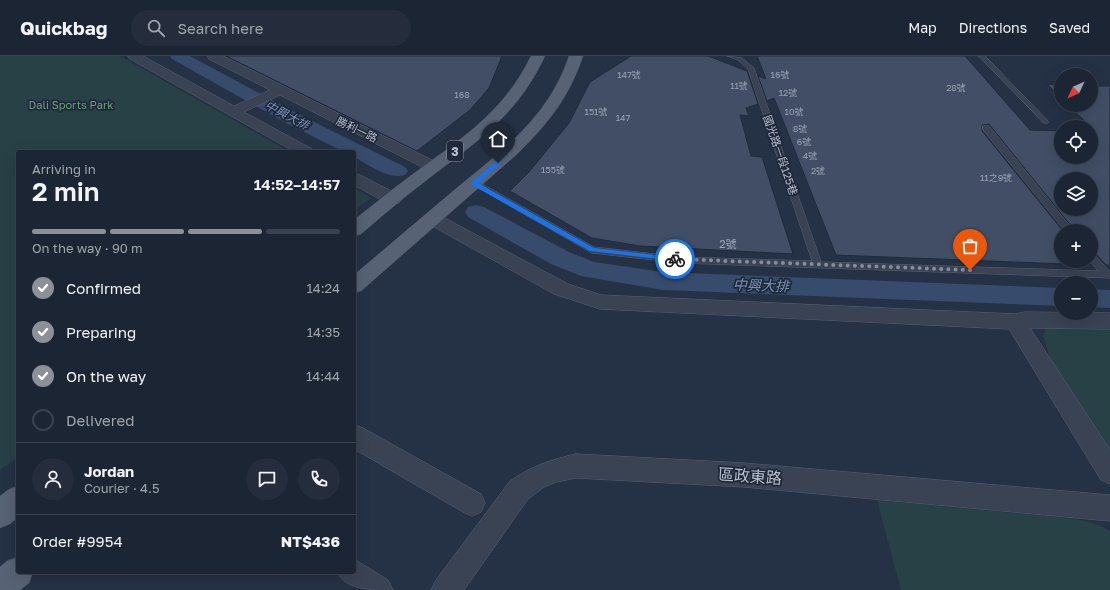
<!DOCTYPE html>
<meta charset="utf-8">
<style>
body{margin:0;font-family:"Golos Text","Noto Sans TC",sans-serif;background:#252d3c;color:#f1f3f6;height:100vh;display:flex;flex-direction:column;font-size:15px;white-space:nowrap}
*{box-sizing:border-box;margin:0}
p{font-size:13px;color:#a0a5ac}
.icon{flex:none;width:22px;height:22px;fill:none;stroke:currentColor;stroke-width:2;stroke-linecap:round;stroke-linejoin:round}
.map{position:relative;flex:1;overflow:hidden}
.panel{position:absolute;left:16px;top:94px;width:340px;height:424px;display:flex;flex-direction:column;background:#1c2534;border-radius:4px;box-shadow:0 4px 16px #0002,0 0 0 1px #3a424f}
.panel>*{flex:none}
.needle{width:26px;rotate:226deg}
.fabs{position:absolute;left:1054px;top:12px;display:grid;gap:8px}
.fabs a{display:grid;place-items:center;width:44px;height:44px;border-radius:50%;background:#1c2534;box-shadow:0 4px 16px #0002,0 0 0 1px #3a424f;font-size:20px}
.pin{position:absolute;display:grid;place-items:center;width:34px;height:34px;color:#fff;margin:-41px -17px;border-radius:50% 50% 50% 0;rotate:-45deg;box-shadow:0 0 4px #0007}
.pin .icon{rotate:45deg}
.courier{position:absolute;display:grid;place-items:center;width:40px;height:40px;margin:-20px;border:3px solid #1a73e8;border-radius:50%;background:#fff;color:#222;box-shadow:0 1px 5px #0007}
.headline em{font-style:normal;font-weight:600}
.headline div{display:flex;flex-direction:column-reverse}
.headline{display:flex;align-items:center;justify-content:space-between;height:68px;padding:0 16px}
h1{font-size:26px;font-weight:600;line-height:30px}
.bar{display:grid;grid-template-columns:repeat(4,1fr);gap:6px 4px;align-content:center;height:48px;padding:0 16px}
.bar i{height:5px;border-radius:3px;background:#3a424f}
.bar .active{background:#8c9099}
.bar p{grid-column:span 4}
.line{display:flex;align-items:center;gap:10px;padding:0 16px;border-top:1px solid #3a424f}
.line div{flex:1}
.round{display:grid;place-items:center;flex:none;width:42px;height:42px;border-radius:21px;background:#252d3c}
ol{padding:0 16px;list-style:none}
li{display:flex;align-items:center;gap:12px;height:44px}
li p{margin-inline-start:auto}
li .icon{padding:4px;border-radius:50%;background:#8c9099;color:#fff;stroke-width:4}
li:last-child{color:#a0a5ac}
li i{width:22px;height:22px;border:2px solid #3a424f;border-radius:50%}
header{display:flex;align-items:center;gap:24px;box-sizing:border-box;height:56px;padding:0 20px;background:#1c2534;border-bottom:1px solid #3a424f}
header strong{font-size:19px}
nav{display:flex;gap:22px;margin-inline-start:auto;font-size:14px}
.search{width:280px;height:36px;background:#252d3c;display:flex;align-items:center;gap:10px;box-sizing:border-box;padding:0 14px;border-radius:22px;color:#a0a5ac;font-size:15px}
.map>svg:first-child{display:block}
.green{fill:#274146}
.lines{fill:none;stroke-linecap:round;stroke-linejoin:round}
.canal{fill:#374b6d;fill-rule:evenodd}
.building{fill:#414e65;stroke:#202a3c;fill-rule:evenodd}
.lane-casing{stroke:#586172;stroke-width:1}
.street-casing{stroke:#586172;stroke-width:1}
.primary-casing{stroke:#434c5e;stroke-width:1}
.lane{fill:#394354;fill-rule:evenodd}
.street{fill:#394354;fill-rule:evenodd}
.primary{fill:#576274;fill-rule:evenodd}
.route{fill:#1a73e8}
.done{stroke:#848d9e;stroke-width:4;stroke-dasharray:0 7.2}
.labels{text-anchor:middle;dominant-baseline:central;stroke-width:3.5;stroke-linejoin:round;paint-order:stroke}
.far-number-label{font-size:9px;fill:#9aa3b4}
.far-park-label{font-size:11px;fill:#6ca17b;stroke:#1e283a}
.far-street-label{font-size:11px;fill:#b7bfce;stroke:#1e283a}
.number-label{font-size:11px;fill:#9aa3b4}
.far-water-label{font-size:12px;font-style:italic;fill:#7c92b7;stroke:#1e283a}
.shield{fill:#1e283a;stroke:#8992a2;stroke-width:1}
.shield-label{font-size:12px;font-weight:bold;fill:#b7bfce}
.water-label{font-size:14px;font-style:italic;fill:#7c92b7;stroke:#1e283a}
.near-street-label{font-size:16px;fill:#b7bfce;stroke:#1e283a}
</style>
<header>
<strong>Quickbag</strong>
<div class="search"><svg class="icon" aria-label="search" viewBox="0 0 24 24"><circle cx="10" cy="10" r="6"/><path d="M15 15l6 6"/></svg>Search here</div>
<nav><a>Map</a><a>Directions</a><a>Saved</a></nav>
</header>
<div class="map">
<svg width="1110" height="534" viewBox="0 0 1110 534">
<rect width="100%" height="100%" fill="#253145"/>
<g class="green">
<path d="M0 0H120L290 96H18V401L0 414Z"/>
<path d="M354 132 371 142 354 154Z"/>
<path d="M1046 271 1110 273V395L1050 302 1043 280Z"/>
<path d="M877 444C919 448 960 452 1002 456 1030 459 1088 459 1110 475V534H901Z"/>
</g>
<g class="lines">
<g class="canal">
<path d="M170 0H190L300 59 405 111 408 115 405 119C388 124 369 109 354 101V96H344L286 67 172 3Z"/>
<path d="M476 149 484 151 569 196 594 206 663 216 1061 232V250L663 234 581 220 551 208 468 161 465 156 468 151Z"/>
<path d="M1091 233 1110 234V252L1091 251Z"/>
</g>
</g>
<g class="building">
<path d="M226 0H502L489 32 470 54 417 95Z"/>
<path d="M631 0H708L747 15 758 48 746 52 749 60 740 59 751 100 762 101 793 198 640 190 592 182 510 135 529 116 569 67 590 26Z"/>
<path d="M757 0H965L1030 74 1061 75V101H1091V76H1096L1068 49H1091V30H1110V209H1106L1095 197 1091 196V175H1075L989 68 982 69V75L1063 175H1061V205H1089L1091 209 836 199 774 42 767 45 758 20 766 23ZM1061 123H1091V153H1061Z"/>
<path d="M1047 28 1061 29V42Z"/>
</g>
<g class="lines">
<g class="lane-casing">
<g id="lane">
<path d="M727 0 742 2 754 12 821 206 1098 215 1090 205 1091 197 1094 198 1110 216V222L681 207 592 197 470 127 474 125H477L594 191 681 201 812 205 748 13 738 4Z"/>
<path d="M979 0H985L1048 65V67H1044Z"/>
<path d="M983 70H989L1074 175H1065L983 74Z"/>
</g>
</g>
<g class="street-casing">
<g id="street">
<path d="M128 0H143L234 50 270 34 209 3 207 0H223L440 108 442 111 440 114 434 116 428 114 280 39 244 56 312 93 314 96H295L130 3Z"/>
<path d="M354 117 360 119 399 139 402 143 399 147 393 148 387 147 354 129Z"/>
<path d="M433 157 439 159 568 228 601 239 1015 258 1025 256 1110 257V273L1030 272 1110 394V428L1101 424 1009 273 600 253 554 238 427 167 424 163 427 159Z"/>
<path d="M354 369 363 372 481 438 485 447 481 456 472 460 463 456 354 393Z"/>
<path d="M576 398 744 407 1110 439V465L744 431 576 422 556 426 544 431 528 443 464 534H431L436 524 510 425C532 410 550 404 576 398Z"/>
<path d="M354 503 388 524 393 534C369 534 347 534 337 516H354Z"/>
</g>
</g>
<g class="primary-casing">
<g id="primary">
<path d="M531 0H545C515 64 472 88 419 130 399 145 380 162 361 178L354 180V164C372 150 390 135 409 121 459 84 503 58 531 0Z"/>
<path d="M569 0H583C569 42 547 69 516 99L361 235 354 237V219C387 191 419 164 452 136 501 95 548 63 569 0Z"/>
<path d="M18 430V461L10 468 0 472V440L8 434Z"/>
<path d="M18 501V516H33L29 527 20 534H0V511L7 505Z"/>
</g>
</g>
<use href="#lane" class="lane"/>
<use href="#street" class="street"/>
<use href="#primary" class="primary"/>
</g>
<path class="route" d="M496 106 501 107 478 127 594 192 675 201 678 203 675 205 590 195 472 129V126Z"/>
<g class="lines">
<path class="done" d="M675 203 970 214"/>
</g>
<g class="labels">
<g class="far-number-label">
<text x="629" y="18">147號</text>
<text x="780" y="18">16號</text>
<text x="739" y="29">11號</text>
<text x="956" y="31">28號</text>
<text x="788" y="36">12號</text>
<text x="462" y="38">168</text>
<text x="596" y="55">151號</text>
<text x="794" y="55">10號</text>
<text x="623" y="61">147</text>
<text x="800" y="72">8號</text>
<text x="804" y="85">6號</text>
<text x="810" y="99">4號</text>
<text x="553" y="113">155號</text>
<text x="818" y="114">2號</text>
<text x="996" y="121">11之9號</text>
</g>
<g class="far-park-label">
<text x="71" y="48">Dali Sports Park</text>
</g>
<g class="far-street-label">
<text transform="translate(357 73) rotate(26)">勝利一路</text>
<text transform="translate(781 99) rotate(71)">國光路一段125巷</text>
</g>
<g class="number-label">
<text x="728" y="187">2號</text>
</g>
<g class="far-water-label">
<text transform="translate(287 59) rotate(28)">中興大排</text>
</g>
<rect class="shield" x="447" y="85" width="16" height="20" rx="3"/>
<g class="shield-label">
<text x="455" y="95">3</text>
</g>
<g class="water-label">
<text transform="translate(761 229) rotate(2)">中興大排</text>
</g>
<g class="near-street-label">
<text transform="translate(750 420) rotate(4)">區政東路</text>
</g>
</g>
</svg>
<div class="fabs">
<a><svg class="needle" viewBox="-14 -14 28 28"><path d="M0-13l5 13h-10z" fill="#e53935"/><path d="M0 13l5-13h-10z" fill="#a0a5ac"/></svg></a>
<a><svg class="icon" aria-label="locate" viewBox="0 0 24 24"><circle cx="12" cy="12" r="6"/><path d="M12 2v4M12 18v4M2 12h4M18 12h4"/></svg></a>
<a><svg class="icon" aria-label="layers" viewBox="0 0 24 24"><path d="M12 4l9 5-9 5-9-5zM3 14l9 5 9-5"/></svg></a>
<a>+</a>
<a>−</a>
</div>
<div class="pin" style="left:970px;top:214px;background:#ea580c"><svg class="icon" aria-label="bag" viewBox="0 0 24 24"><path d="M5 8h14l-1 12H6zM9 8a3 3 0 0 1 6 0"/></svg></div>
<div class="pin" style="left:498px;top:107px;background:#1f2937"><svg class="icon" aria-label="home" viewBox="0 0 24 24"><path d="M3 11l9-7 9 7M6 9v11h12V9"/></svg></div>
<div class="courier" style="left:675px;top:203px"><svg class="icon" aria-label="bike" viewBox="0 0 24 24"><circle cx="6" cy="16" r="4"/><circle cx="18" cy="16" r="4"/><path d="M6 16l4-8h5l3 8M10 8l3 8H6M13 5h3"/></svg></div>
<section class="panel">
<div class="headline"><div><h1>2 min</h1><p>Arriving in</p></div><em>14:52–14:57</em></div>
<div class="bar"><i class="active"></i><i class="active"></i><i class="active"></i><i></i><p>On the way · 90 m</p></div>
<ol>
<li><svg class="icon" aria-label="check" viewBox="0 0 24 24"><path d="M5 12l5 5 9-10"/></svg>Confirmed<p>14:24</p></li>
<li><svg class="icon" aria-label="check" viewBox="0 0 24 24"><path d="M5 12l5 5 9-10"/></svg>Preparing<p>14:35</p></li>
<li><svg class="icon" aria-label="check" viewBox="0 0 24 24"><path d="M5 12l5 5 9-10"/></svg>On the way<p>14:44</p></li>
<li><i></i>Delivered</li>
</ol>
<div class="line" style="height:72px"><a class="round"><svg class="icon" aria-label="person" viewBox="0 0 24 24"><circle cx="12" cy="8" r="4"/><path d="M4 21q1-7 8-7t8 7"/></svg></a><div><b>Jordan</b><p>Courier · 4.5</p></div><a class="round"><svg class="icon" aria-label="chat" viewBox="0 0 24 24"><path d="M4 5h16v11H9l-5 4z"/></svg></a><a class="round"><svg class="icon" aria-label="phone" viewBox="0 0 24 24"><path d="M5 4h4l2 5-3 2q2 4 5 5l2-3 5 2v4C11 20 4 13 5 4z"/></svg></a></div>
<div class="line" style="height:52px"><div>Order #9954</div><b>NT$436</b></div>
</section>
</div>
